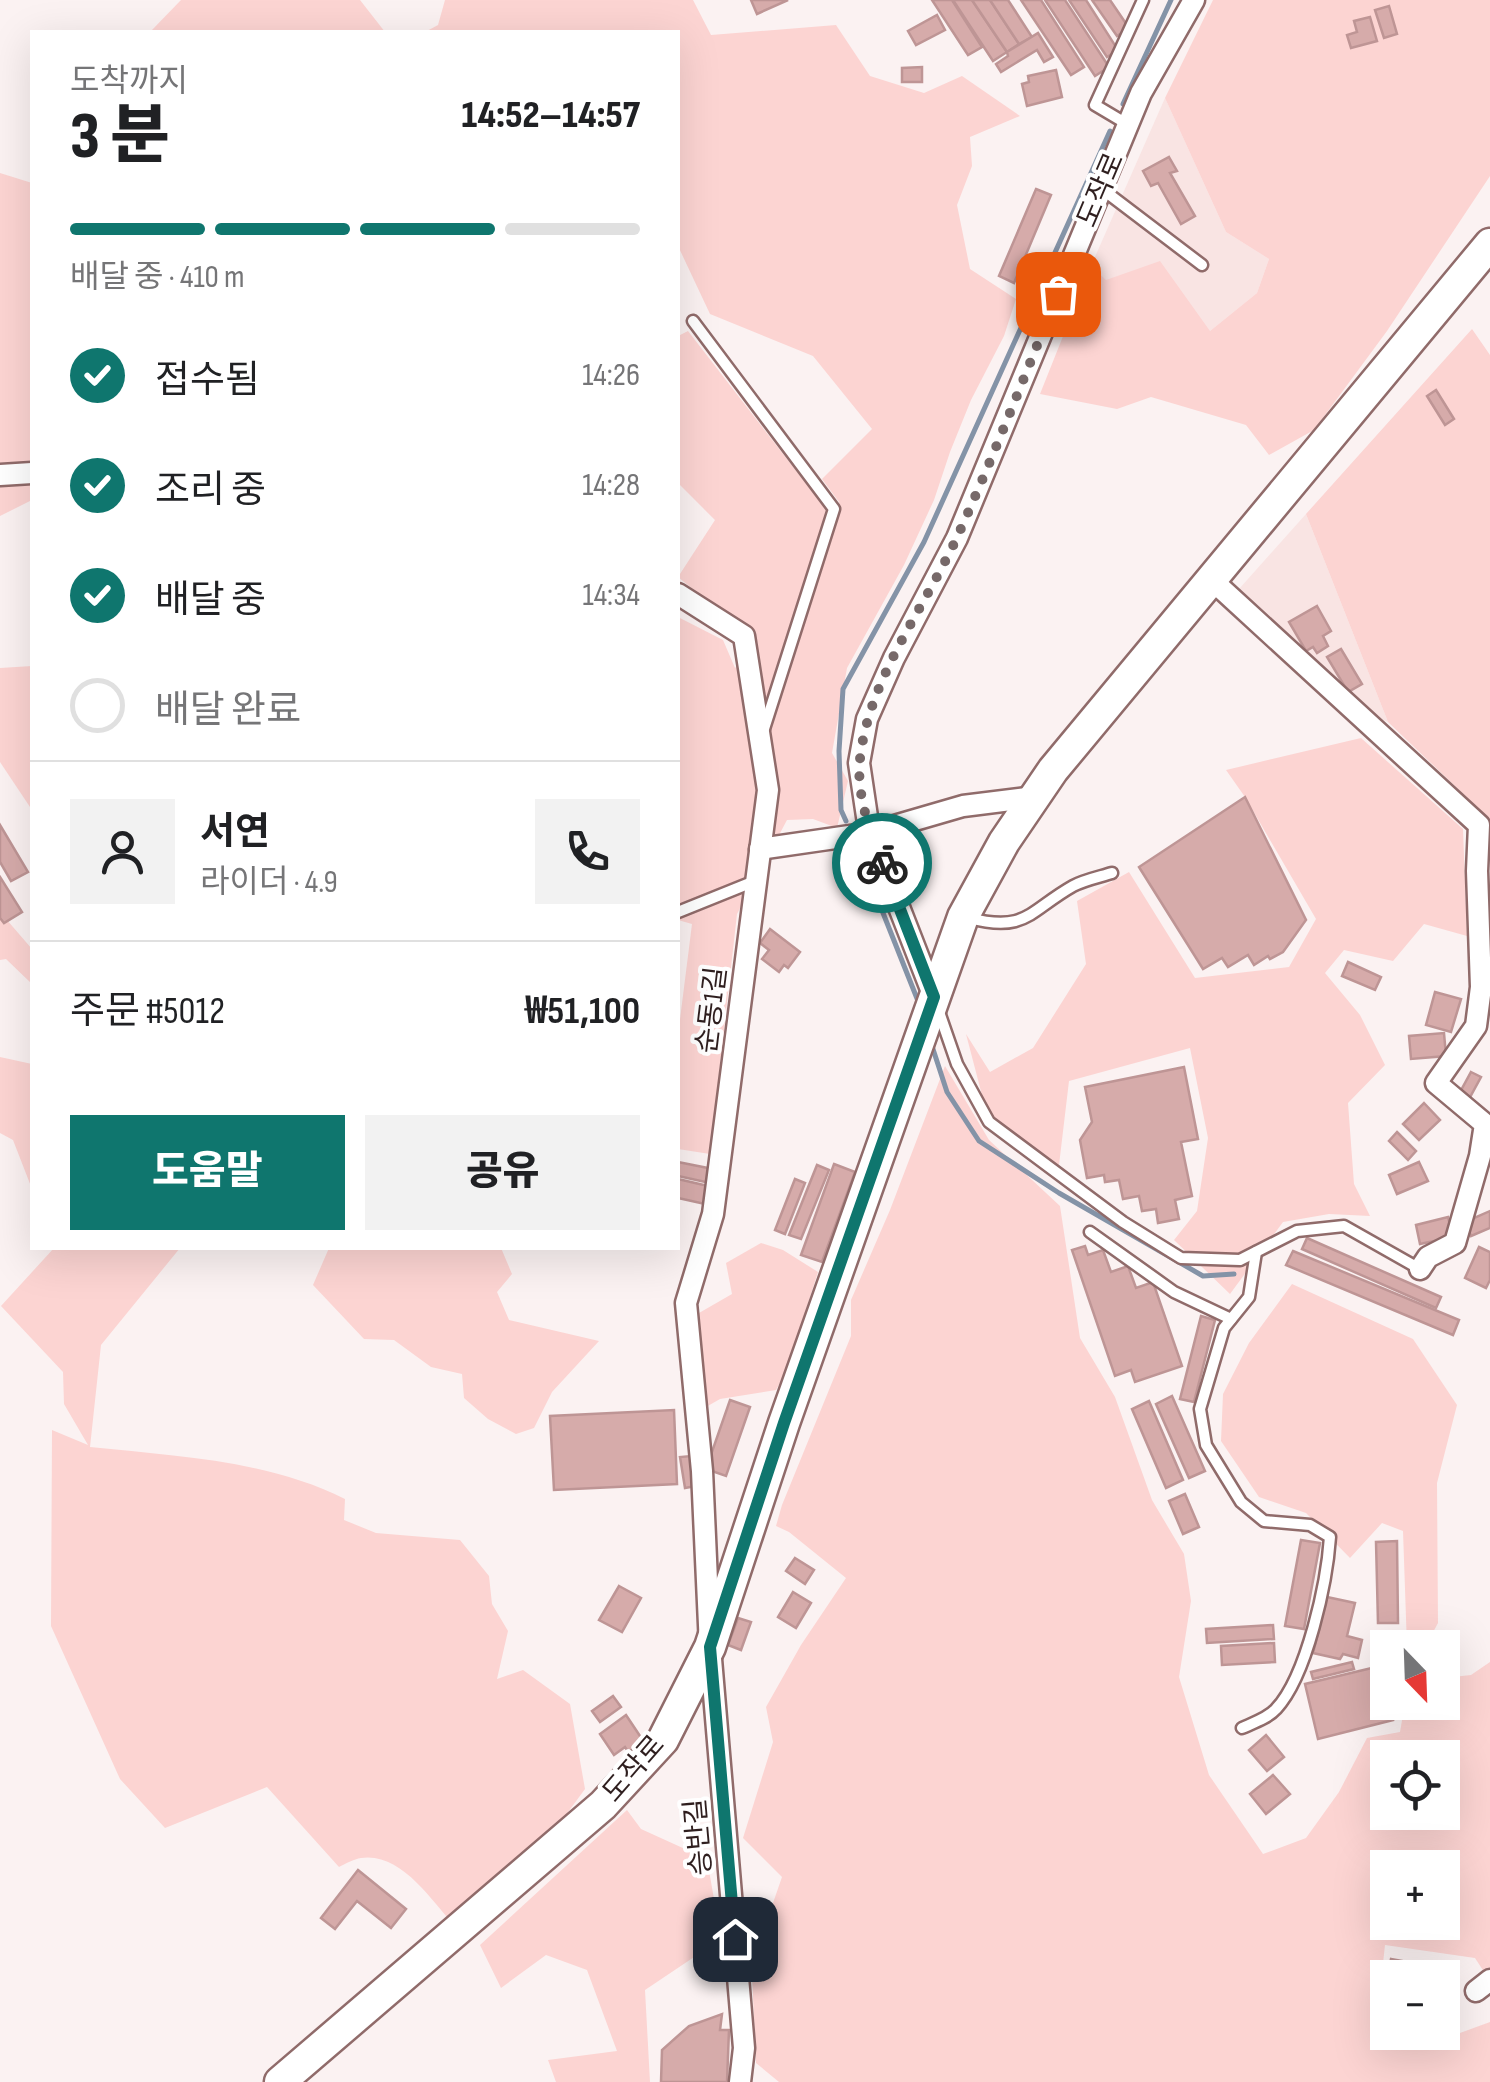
<!DOCTYPE html>
<html lang="ko">
<meta charset="utf-8">
<style>
body{margin:0;font-family:"Sofia Sans Condensed","Noto Sans KR",sans-serif;background:#f2f2f2;color:#202124;height:100vh;display:flex;flex-direction:column;font-size:38px;white-space:nowrap}
*{box-sizing:border-box;margin:0}
p{font-size:32px;color:#757577}
.icon{flex:none;width:55px;height:55px;fill:none;stroke:currentColor;stroke-width:2;stroke-linecap:round;stroke-linejoin:round}
.map{position:relative;flex:1;overflow:hidden}
.sheet{position:absolute;left:30px;top:30px;width:650px;height:1220px;display:flex;flex-direction:column;background:#fff;border-radius:0px;box-shadow:0 10px 40px #0002}
.sheet>*{flex:none}
.needle{width:65px;rotate:157deg}
.buttons{position:absolute;left:1370px;top:1630px;display:grid;gap:20px}
.buttons a{display:grid;place-items:center;width:90px;height:90px;border-radius:0px;background:#fff;box-shadow:0 10px 40px #0002;font-size:50px}
.pin{position:absolute;display:grid;place-items:center;width:85px;height:85px;color:#fff;margin:-42px;border-radius:20px;box-shadow:0 5px 15px #0006}
.courier{position:absolute;display:grid;place-items:center;width:100px;height:100px;margin:-50px;border:8px solid #0f766e;border-radius:50%;background:#fff;color:#222;box-shadow:0 2px 12px #0007}
.summary em{font-style:normal;font-weight:800}
.summary div{display:flex;flex-direction:column-reverse}
.summary{display:flex;align-items:center;justify-content:space-between;height:170px;padding:0 40px}
h1{font-size:65px;font-weight:800;line-height:75px}
.bar{display:grid;grid-template-columns:repeat(4,1fr);gap:15px 10px;align-content:center;height:120px;padding:0 40px}
.bar i{height:12px;border-radius:8px;background:#e0e0e0}
.bar .active{background:#0f766e}
.bar p{grid-column:span 4}
.line{display:flex;align-items:center;gap:25px;padding:0 40px;border-top:2px solid #e0e0e0}
.line div{flex:1}
.round{display:grid;place-items:center;flex:none;width:105px;height:105px;border-radius:0px;background:#f2f2f2}
ol{padding:0 40px;list-style:none}
li{display:flex;align-items:center;gap:30px;height:110px}
li p{margin-inline-start:auto}
li .icon{padding:10px;border-radius:50%;background:#0f766e;color:#fff;stroke-width:4}
li:last-child{color:#757577}
li i{width:55px;height:55px;border:5px solid #e0e0e0;border-radius:50%}
.action{display:flex;gap:20px;margin-top:auto;padding:20px 40px}
.action a{flex:1;height:115px;border-radius:0px;background:#0f766e;color:#fff;font-size:40px;font-weight:800;line-height:115px;text-align:center}
.action a+a{background:#f2f2f2;color:#202124}
.map>svg:first-child{display:block}
.built{fill:#f9e4e3}
.green{fill:#fcd4d2;fill-rule:evenodd}
.lines{fill:none;stroke-linecap:round;stroke-linejoin:round}
.stream{stroke:#8493a7;stroke-width:5}
.building{fill:#d6abaa;stroke:#be9595;stroke-width:2.5}
.lane-casing{stroke:#906b6a;stroke-width:15}
.street-casing{stroke:#906b6a;stroke-width:25}
.secondary-casing{stroke:#906b6a;stroke-width:35}
.lane{stroke:#fff;stroke-width:10}
.street{stroke:#fff;stroke-width:20}
.secondary{stroke:#fff;stroke-width:30}
.done{stroke:#766969;stroke-width:10;stroke-dasharray:0 18}
.route{stroke:#0f766e;stroke-width:12}
.labels{text-anchor:middle;dominant-baseline:central;stroke-width:8;stroke-linejoin:round;paint-order:stroke}
.street-label{font-size:28px;fill:#2f1f1f;stroke:#fff}
</style>
<div class="map">
<svg width="1490" height="2082" viewBox="0 0 1490 2082">
<rect width="100%" height="100%" fill="#fbf2f2"/>
<g class="built">
<path d="M1165 98 1226 232 1269 259 1257 293 1210 331 1105 280 1091 266Z"/>
<path d="M1306 514 1388 722 1374 717 1239 589Z"/>
</g>
<g class="green">
<path d="M181 0H360L385 32H150Z"/>
<path d="M445 0H693L711 35 836 25 870 76 924 93 962 76 1020 116 970 137 972 166 957 205 970 269 1016 299 1004 336 971 400 950 452 934 500 904 565 847 668 832 753 848 781 837 828 813 819 787 820 737 914 710 1154 678 1149V1035L692 924 678 920V617L723 640 735 668 758 643 678 577 715 520 678 483V336L688 331 828 512 791 623 802 625 839 502 822 479 872 429 813 356 710 314 678 246V32H425L438 25Z"/>
<path d="M1213 0H1490V176L1387 331 1314 430 1269 455 1246 425 1151 397 1117 409 1040 394 1091 266 1106 280 1160 261 1210 331 1257 293 1269 259 1226 232 1165 98Z"/>
<path d="M0 173 32 183V500L0 516Z"/>
<path d="M1472 329 1490 355V825L1479 809 1388 722 1306 514Z"/>
<path d="M32 666V810L0 762V668Z"/>
<path d="M1361 738 1463 829 1467 936 1424 924 1393 961 1344 950 1325 973 1360 1015 1385 1065 1348 1103 1354 1184 1370 1216 1329 1214 1283 1222 1230 1294 1174 1240 1197 1211 1208 1138 1190 1048 1069 1081 1059 1165 989 1122 966 1034 990 1072 1033 1048 1086 964 1077 901 1129 872 1195 978 1289 967 1316 919 1245 797 1226 770Z"/>
<path d="M0 912 32 949V984L6 959 0 960Z"/>
<path d="M0 1057 32 1064V1189L13 1140 0 1133Z"/>
<path d="M945 1066 989 1140 1060 1206 1080 1338 1115 1397 1152 1500 1184 1554 1191 1601 1179 1677 1209 1775 1263 1854 1306 1838 1339 1792 1367 1738 1400 1732 1405 1703 1442 1702 1443 1678 1471 1675 1490 1662V1981L1475 1958 1385 1945 1375 2036 1419 2048 1490 2022V2082H779L756 2063 749 1908 773 1903 782 1877 743 1838 773 1742 766 1707 801 1645 846 1578 789 1532 776 1526 782 1505 851 1336V1300L890 1210ZM1388 1758H1442V1812H1388ZM1388 1868H1442V1922H1388Z"/>
<path d="M761 1243 783 1250 818 1272 786 1372 776 1390 720 1399 706 1407 697 1337 699 1313 732 1294 726 1263Z"/>
<path d="M54 1248H180L101 1345 90 1447C176 1456 267 1460 345 1499L344 1520 376 1533 460 1540 489 1576 492 1604 508 1631 497 1679 523 1670 570 1704 585 1789 543 1846 454 1925C431 1900 401 1852 361 1858 354 1859 345 1864 339 1867L267 1787 165 1828 120 1779 51 1626 52 1430 88 1445 64 1404 63 1372 1 1306Z"/>
<path d="M329 1248H501L512 1274 497 1292 509 1320 599 1341 552 1392 534 1428 516 1434 488 1419 464 1398 462 1374 431 1367 394 1340 364 1339 313 1285Z"/>
<path d="M1292 1284 1413 1339 1457 1405 1437 1483 1438 1623 1425 1647H1407L1403 1531 1382 1523 1350 1558 1306 1513 1259 1497 1221 1441 1223 1394 1249 1343Z"/>
<path d="M627 1810 641 1829 707 1859 721 1939 645 1990 650 2082H556L548 2060 617 2051 587 1970 546 1955 501 1988 480 1945Z"/>
</g>
<g class="lines">
<g class="stream">
<path d="M1123 104 1171 0"/>
<path d="M846 821 841 810 839 751 843 689 924 542 1110 131"/>
<path d="M858 850 918 1001"/>
<path d="M932 1046 947 1092 979 1141 1059 1193 1203 1276 1234 1274"/>
</g>
</g>
<g class="building">
<path d="M751 0H788L757 14Z"/>
<path d="M932 0H952L982 47 968 55Z"/>
<path d="M953 0H972L1007 52 993 61Z"/>
<path d="M972 0H990L1019 44 1007 52Z"/>
<path d="M990 0H1008L1032 37 1019 44Z"/>
<path d="M1021 0H1041L1084 67 1071 75Z"/>
<path d="M1045 0H1065L1109 67 1095 76Z"/>
<path d="M1069 0H1086L1118 50 1107 57Z"/>
<path d="M1092 0H1110L1129 28 1117 36Z"/>
<path d="M1389 6 1397 34 1384 38 1375 10Z"/>
<path d="M937 15 945 30 916 45 908 31Z"/>
<path d="M1370 17 1377 41 1351 48 1347 35 1357 32 1354 21Z"/>
<path d="M1038 33 1053 57 1044 62 1037 50 1001 72 996 64 1008 56 1007 52Z"/>
<path d="M922 67V82H902V68Z"/>
<path d="M1056 70 1062 97 1027 106 1022 84 1029 82 1028 76Z"/>
<path d="M1169 157 1177 171 1170 173 1195 216 1181 224 1158 183 1151 186 1143 171Z"/>
<path d="M1036 189 1051 195 1014 283 999 276Z"/>
<path d="M1436 390 1454 419 1445 425 1427 396Z"/>
<path d="M1317 606 1331 631 1323 636 1328 646 1317 653 1313 647 1306 651 1289 622Z"/>
<path d="M1341 649 1362 684 1348 692 1327 657Z"/>
<path d="M1245 797 1306 920 1283 952 1270 959 1268 956 1254 965 1248 955 1228 967 1222 958 1203 969 1139 867Z"/>
<path d="M0 825 28 872 11 881 0 862Z"/>
<path d="M0 877 22 912 4 923 0 918Z"/>
<path d="M770 929 800 952 788 968 784 965 779 972 762 959 769 950 760 943Z"/>
<path d="M1348 962 1381 977 1375 990 1342 976Z"/>
<path d="M1435 992 1461 999 1451 1032 1426 1025Z"/>
<path d="M1444 1033 1446 1056 1411 1059 1409 1036Z"/>
<path d="M1184 1067 1198 1139 1181 1142 1192 1196 1175 1200 1179 1219 1158 1223 1156 1209 1142 1211 1139 1196 1123 1199 1119 1180 1105 1182 1104 1175 1087 1178 1080 1140 1092 1122 1085 1087Z"/>
<path d="M1471 1072 1481 1077 1469 1099 1459 1094Z"/>
<path d="M1424 1103 1440 1120 1419 1140 1403 1124Z"/>
<path d="M1397 1132 1416 1151 1408 1160 1389 1141Z"/>
<path d="M678 1162 713 1169 710 1183 678 1176Z"/>
<path d="M1419 1162 1428 1181 1397 1194 1389 1175Z"/>
<path d="M834 1164 855 1172 822 1262 801 1255Z"/>
<path d="M817 1165 829 1170 801 1239 789 1235Z"/>
<path d="M678 1179 708 1186 705 1204 678 1198Z"/>
<path d="M795 1179 805 1183 785 1234 775 1230Z"/>
<path d="M1490 1211V1228L1471 1236 1465 1222Z"/>
<path d="M1448 1217 1453 1237 1420 1244 1416 1225Z"/>
<path d="M1307 1238 1441 1297 1436 1308 1302 1249Z"/>
<path d="M1085 1246 1088 1255 1103 1250 1111 1272 1128 1266 1136 1288 1153 1282 1182 1366 1135 1382 1131 1370 1115 1376 1072 1250Z"/>
<path d="M1479 1247 1490 1252V1280L1486 1288 1465 1278Z"/>
<path d="M1293 1251 1459 1320 1453 1335 1286 1265Z"/>
<path d="M1201 1316 1215 1320 1194 1402 1180 1399Z"/>
<path d="M1172 1396 1205 1471 1189 1478 1156 1404Z"/>
<path d="M730 1400 750 1407 726 1476 706 1469Z"/>
<path d="M1149 1401 1183 1480 1166 1488 1132 1409Z"/>
<path d="M674 1410 677 1484 554 1490 550 1416Z"/>
<path d="M691 1456 696 1486 685 1488 680 1457Z"/>
<path d="M1185 1494 1199 1527 1183 1534 1169 1501Z"/>
<path d="M1301 1540 1320 1543 1304 1629 1285 1626Z"/>
<path d="M1397 1541 1398 1623H1378L1376 1542Z"/>
<path d="M795 1558 814 1570 805 1584 786 1571Z"/>
<path d="M619 1586 641 1598 622 1632 599 1620Z"/>
<path d="M793 1592 811 1603 796 1628 778 1617Z"/>
<path d="M1327 1597 1355 1603 1347 1636 1362 1640 1358 1658 1343 1654 1340 1659 1313 1653Z"/>
<path d="M738 1618 751 1622 741 1650 728 1645Z"/>
<path d="M1273 1625 1274 1639 1207 1643 1206 1629Z"/>
<path d="M1274 1643 1275 1662 1222 1665 1221 1646Z"/>
<path d="M1352 1662 1354 1669 1313 1679 1311 1672Z"/>
<path d="M1380 1666 1393 1720 1318 1739 1305 1684Z"/>
<path d="M613 1696 621 1707 600 1722 592 1711Z"/>
<path d="M626 1715 644 1742 629 1753 625 1747 614 1755 600 1734Z"/>
<path d="M1266 1735 1284 1757 1267 1771 1249 1750Z"/>
<path d="M1273 1775 1290 1794 1266 1814 1250 1794Z"/>
<path d="M358 1870 406 1909 391 1928 357 1901 335 1929 321 1918Z"/>
<path d="M1391 1959 1424 1965 1422 1978H1388L1386 1983Z"/>
<path d="M722 2014 720 2030H729L727 2082H661L662 2050 689 2026Z"/>
</g>
<g class="lines">
<g class="lane-casing">
<g id="lane">
<path d="M1127 124 1095 105 1143 0"/>
<path d="M1102 189 1202 265"/>
<path d="M693 321 834 509 763 732"/>
<path d="M678 912 755 881"/>
<path d="M969 918C1026 933 1029 911 1073 886 1084 880 1099 877 1112 873"/>
<path d="M939 1012 957 1064 989 1122 1123 1222 1181 1258 1240 1260 1297 1231 1344 1226 1420 1269"/>
<path d="M1090 1232 1174 1292 1231 1319"/>
<path d="M1242 1728C1253 1723 1268 1718 1276 1709 1307 1676 1327 1582 1330 1537L1310 1525 1264 1521 1241 1502 1206 1445 1200 1409 1224 1328 1249 1297 1256 1252"/>
</g>
</g>
<g class="street-casing">
<g id="street">
<path d="M0 475 32 473"/>
<path d="M1213 581 1479 825 1477 871 1481 987 1476 1026 1436 1083 1485 1124 1480 1156 1455 1243 1428 1257 1420 1269"/>
<path d="M678 594 744 636 768 790 713 1214 686 1303 702 1471 710 1647 744 2048 740 2082"/>
<path d="M760 849 870 833 963 806 1035 797"/>
<path d="M934 997 869 830 859 763 867 719 894 658 957 538 1141 93 1194 0"/>
<path d="M1476 1991 1490 1980"/>
</g>
</g>
<g class="secondary-casing">
<path id="secondary" d="M280 2082 603 1805 663 1740 710 1647 784 1423 963 917 1004 842 1053 770 1490 244"/>
</g>
<use href="#lane" class="lane"/>
<use href="#street" class="street"/>
<use href="#secondary" class="secondary"/>
</g>
<g class="lines">
<path class="done" d="M882 863C870 833 856 793 860 759 869 677 925 608 958 535 994 456 1025 374 1058 294"/>
<path class="route" d="M735 1939 710 1647 784 1423 934 997 882 863"/>
</g>
<g class="labels">
<g class="street-label">
<text transform="translate(1101 190) rotate(-67)">도작로</text>
<text transform="translate(712 1010) rotate(-83)">순동1길</text>
<text transform="translate(634 1769) rotate(-49)">도작로</text>
<text transform="translate(699 1837) rotate(-95)">승반길</text>
</g>
</g>
</svg>
<div class="buttons">
<a><svg class="needle" viewBox="-14 -14 28 28"><path d="M0-13l5 13h-10z" fill="#e53935"/><path d="M0 13l5-13h-10z" fill="#757577"/></svg></a>
<a><svg class="icon" aria-label="locate" viewBox="0 0 24 24"><circle cx="12" cy="12" r="6"/><path d="M12 2v4M12 18v4M2 12h4M18 12h4"/></svg></a>
<a>+</a>
<a>−</a>
</div>
<div class="pin" style="left:1058px;top:294px;background:#ea580c"><svg class="icon" aria-label="bag" viewBox="0 0 24 24"><path d="M5 8h14l-1 12H6zM9 8a3 3 0 0 1 6 0"/></svg></div>
<div class="pin" style="left:735px;top:1939px;background:#1f2937"><svg class="icon" aria-label="home" viewBox="0 0 24 24"><path d="M3 11l9-7 9 7M6 9v11h12V9"/></svg></div>
<div class="courier" style="left:882px;top:863px"><svg class="icon" aria-label="bike" viewBox="0 0 24 24"><circle cx="6" cy="16" r="4"/><circle cx="18" cy="16" r="4"/><path d="M6 16l4-8h5l3 8M10 8l3 8H6M13 5h3"/></svg></div>
<section class="sheet">
<div class="summary"><div><h1>3 분</h1><p>도착까지</p></div><em>14:52–14:57</em></div>
<div class="bar"><i class="active"></i><i class="active"></i><i class="active"></i><i></i><p>배달 중 · 410 m</p></div>
<ol>
<li><svg class="icon" aria-label="check" viewBox="0 0 24 24"><path d="M5 12l5 5 9-10"/></svg>접수됨<p>14:26</p></li>
<li><svg class="icon" aria-label="check" viewBox="0 0 24 24"><path d="M5 12l5 5 9-10"/></svg>조리 중<p>14:28</p></li>
<li><svg class="icon" aria-label="check" viewBox="0 0 24 24"><path d="M5 12l5 5 9-10"/></svg>배달 중<p>14:34</p></li>
<li><i></i>배달 완료</li>
</ol>
<div class="line" style="height:180px"><a class="round"><svg class="icon" aria-label="person" viewBox="0 0 24 24"><circle cx="12" cy="8" r="4"/><path d="M4 21q1-7 8-7t8 7"/></svg></a><div><b>서연</b><p>라이더 · 4.9</p></div><a class="round"><svg class="icon" aria-label="phone" viewBox="0 0 24 24"><path d="M5 4h4l2 5-3 2q2 4 5 5l2-3 5 2v4C11 20 4 13 5 4z"/></svg></a></div>
<div class="line" style="height:130px"><div>주문 #5012</div><b>₩51,100</b></div>
<div class="action"><a>도움말</a><a>공유</a></div>
</section>
</div>
